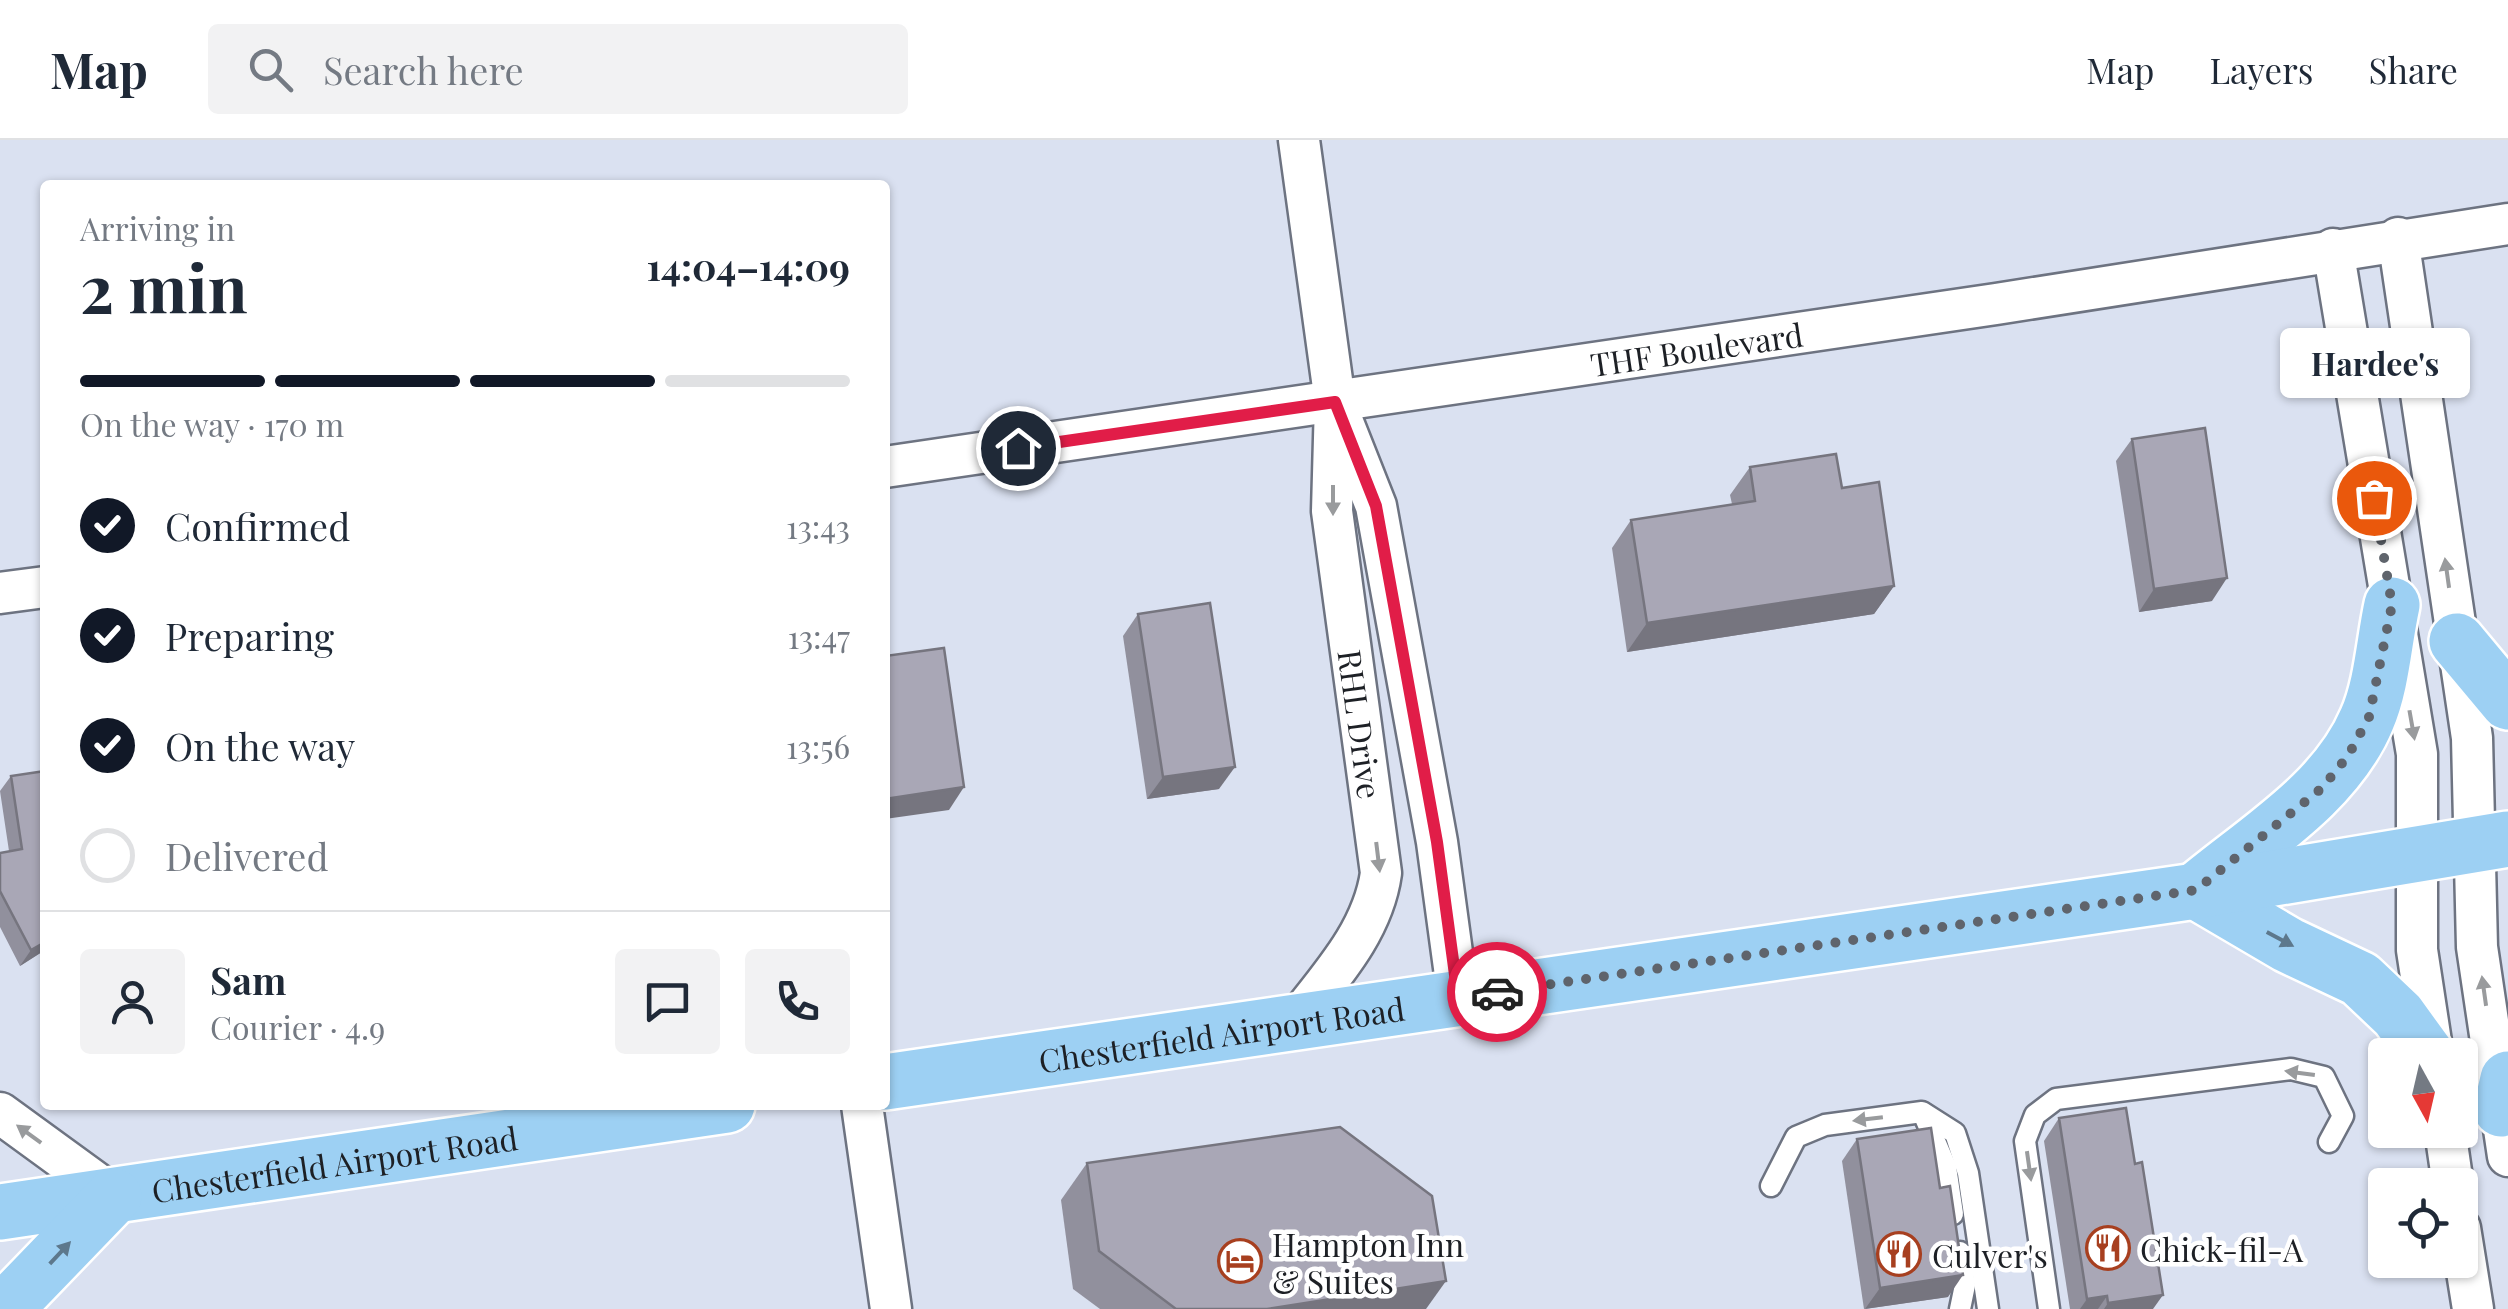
<!DOCTYPE html>
<meta charset="utf-8">
<style>
body{margin:0;font-family:"Playfair Display",serif;background:#f2f2f3;color:#1f2937;height:100vh;display:flex;flex-direction:column;font-size:38px;white-space:nowrap}
*{box-sizing:border-box;margin:0}
p{font-size:32px;color:#747a83}
.icon{flex:none;width:55px;height:55px;fill:none;stroke:currentColor;stroke-width:2;stroke-linecap:round;stroke-linejoin:round}
.map{position:relative;flex:1;overflow:hidden}
.details{position:absolute;left:40px;top:40px;width:850px;height:930px;display:flex;flex-direction:column;background:#fff;border-radius:10px;box-shadow:0 2px 8px #0004}
.details>*{flex:none}
.needle{width:65px;rotate:172deg}
.fabs{position:absolute;left:2368px;top:898px;display:grid;gap:20px}
.fabs a{display:grid;place-items:center;width:110px;height:110px;border-radius:10px;background:#fff;box-shadow:0 2px 8px #0004;font-size:50px}
.pin{position:absolute;display:grid;place-items:center;width:85px;height:85px;color:#fff;margin:-42px;border:5px solid #fff;border-radius:50%;box-shadow:0 2px 10px #0007}
.courier{position:absolute;display:grid;place-items:center;width:100px;height:100px;margin:-50px;border:8px solid #e11d48;border-radius:50%;background:#fff;color:#222;box-shadow:0 2px 12px #0007}
.bubble{position:absolute;height:70px;border-radius:10px;background:#fff;box-shadow:0 2px 8px #0004;font-size:32px;font-weight:700;line-height:70px;text-align:center}
.summary em{font-style:normal;font-weight:700}
.summary div{display:flex;flex-direction:column-reverse}
.summary{display:flex;align-items:center;justify-content:space-between;height:170px;padding:0 40px}
h1{font-size:65px;font-weight:700;line-height:75px}
.bar{display:grid;grid-template-columns:repeat(4,1fr);gap:15px 10px;align-content:center;height:120px;padding:0 40px}
.bar i{height:12px;border-radius:8px;background:#e0e1e3}
.bar .on{background:#111827}
.bar p{grid-column:span 4}
.line{display:flex;align-items:center;gap:25px;padding:0 40px;border-top:2px solid #e0e1e3}
.line div{flex:1}
.round{display:grid;place-items:center;flex:none;width:105px;height:105px;border-radius:10px;background:#f2f2f3}
ol{padding:0 40px;list-style:none}
li{display:flex;align-items:center;gap:30px;height:110px}
li p{margin-inline-start:auto}
li .icon{padding:10px;border-radius:50%;background:#111827;color:#fff;stroke-width:4}
li:last-child{color:#747a83}
li i{width:55px;height:55px;border:5px solid #e0e1e3;border-radius:50%}
header{display:flex;align-items:center;gap:60px;box-sizing:border-box;height:140px;padding:0 50px;background:#fff;border-bottom:2px solid #e0e1e3}
header strong{font-size:48px}
nav{display:flex;gap:55px;margin-inline-start:auto;font-size:35px}
.search{width:700px;height:90px;background:#f2f2f3;display:flex;align-items:center;gap:25px;box-sizing:border-box;padding:0 35px;border-radius:10px;color:#747a83;font-size:38px}
.map>svg:first-child{display:block}
.lines{fill:none;stroke-linecap:round;stroke-linejoin:round}
.lane-casing{stroke:#6d7381;stroke-width:25}
.street-casing{stroke:#6d7381;stroke-width:45}
.primary-casing{stroke:#fff;stroke-width:60}
.lane{stroke:#fff;stroke-width:20}
.street{stroke:#fff;stroke-width:40}
.primary{stroke:#9dd0f3;stroke-width:55}
.wall{fill:#91909d}
.shaded-wall{fill:#76757f}
.building{fill:#a9a7b6;stroke:#76757f;stroke-width:2.5}
.oneway{fill:#999b9d}
.oneway2{fill:#5d788c}
.done{stroke:#5f646c;stroke-width:10;stroke-dasharray:0 18}
.route{stroke:#e11d48;stroke-width:12}
.labels{text-anchor:middle;dominant-baseline:central;stroke-width:9;stroke-linejoin:round;paint-order:stroke}
.street-label{font-size:32px;fill:#1d2025;stroke:#fff}
.poi-label{font-size:32px;fill:#1d2025;stroke:#fff;text-anchor:start}
</style>
<header>
<strong>Map</strong>
<div class="search"><svg class="icon" aria-label="search" viewBox="0 0 24 24"><circle cx="10" cy="10" r="6"/><path d="M15 15l6 6"/></svg>Search here</div>
<nav><a>Map</a><a>Layers</a><a>Share</a></nav>
</header>
<div class="map">
<svg width="2508" height="1169" viewBox="0 0 2508 1169">
<rect width="100%" height="100%" fill="#dae1f1"/>
<g class="lines">
<g class="lane-casing">
<g id="lane">
<path d="M1923 973 1946 1027 1953 1074"/>
<path d="M1771 1046 1796 997 1825 985 1922 972 1955 993 1968 1033 1988 1169"/>
<path d="M1960 1112 1965 1145 1960 1169"/>
<path d="M2049 1169 2025 1001 2035 975 2056 959 2291 929 2324 937 2343 976 2329 1002"/>
</g>
</g>
<g class="street-casing">
<g id="street">
<path d="M2398 98 2472 598 2477 807 2508 1016"/>
<path d="M2333 109 2417 614V810L2433 915"/>
<path d="M1342 280 1376 366 1437 702 1458 857"/>
<path id="s1" d="M885 327 1996 164 2508 84"/>
<path d="M0 453 45 447"/>
<path d="M1296 881C1331 836 1373 791 1381 733L1332 371 1335 262 1299 0"/>
<path d="M862 965 891 1169"/>
<path d="M0 973 114 1056"/>
<path d="M2445 990 2453 1045"/>
<path d="M2460 1088 2473 1169"/>
</g>
</g>
<g class="primary-casing">
<g id="primary">
<path d="M2457 501 2508 562"/>
<path d="M2198 749C2258 699 2336 653 2367 579 2382 545 2384 501 2392 465"/>
<path d="M2196 751 2288 805 2360 839 2398 875 2427 915"/>
<path id="s2" d="M885 942 2196 751 2508 699"/>
<path d="M2501 969 2508 939"/>
<path id="s3" d="M0 1072 727 965"/>
<path d="M5 1169 114 1056"/>
</g>
</g>
<use href="#lane" class="lane"/>
<use href="#street" class="street"/>
<use href="#primary" class="primary"/>
</g>
<g class="wall">
<path d="M2132 299 2212 461 2139 472 2116 321Z"/>
<path d="M1750 327 1842 348 1894 446 1874 474 1627 512 1612 408 1631 380 1732 364 1730 355Z"/>
<path d="M1138 474 1219 649 1147 659 1123 496Z"/>
<path d="M11 636 45 810 20 826 0 787V713L9 711 0 651Z"/>
<path d="M2059 978 2153 1169H2070L2044 1001Z"/>
<path d="M1857 999 1940 1048 1948 1157 1864 1169 1842 1021Z"/>
<path d="M1087 1023 1426 1169H1100L1073 1149 1061 1060Z"/>
</g>
<g class="shaded-wall">
<path d="M2227 438 2212 461 2139 472 2154 449Z"/>
<path d="M1894 446 1874 474 1627 512 1647 483Z"/>
<path d="M1235 627 1219 649 1147 659 1163 637Z"/>
<path d="M964 647 949 670 885 679V659Z"/>
<path d="M45 802V810L20 826 31 810Z"/>
<path d="M1963 1135 1948 1157 1865 1169 1880 1148Z"/>
<path d="M1446 1141 1426 1169H1267Z"/>
<path d="M2163 1155 2153 1169H2104L2108 1163Z"/>
<path d="M2107 1156 2098 1169H2080L2087 1159Z"/>
</g>
<g class="building">
<path d="M2205 288 2227 438 2154 449 2132 299Z"/>
<path d="M1836 314 1842 348 1879 342 1894 446 1647 483 1631 380 1755 361 1750 327Z"/>
<path d="M1210 463 1235 627 1163 637 1138 474Z"/>
<path d="M944 508 964 647 885 659V516Z"/>
<path d="M45 631V802L31 810 0 751V713L22 709 11 636Z"/>
<path d="M2126 968 2135 1024 2142 1022 2163 1155 2108 1163 2107 1156 2087 1159 2059 978Z"/>
<path d="M1340 987 1432 1056 1446 1141 1267 1169H1176L1099 1111 1087 1023Z"/>
<path d="M1931 988 1940 1048 1950 1046 1963 1135 1880 1148 1857 999Z"/>
</g>
<defs><path id="oneway-solid" d="M-6-.8H1V-3.2L6.5 0L1 3.2V.8H-6Z" transform="scale(2.5)"/></defs>
<g class="oneway">
<use href="#oneway-solid" transform="translate(1333 360) rotate(90)"/>
<use href="#oneway-solid" transform="translate(2447 433) rotate(-98)"/>
<use href="#oneway-solid" transform="translate(2412 585) rotate(80)"/>
<use href="#oneway-solid" transform="translate(1378 717) rotate(83)"/>
<use href="#oneway-solid" transform="translate(2484 851) rotate(-98)"/>
<use href="#oneway-solid" transform="translate(2300 933) rotate(-172)"/>
<use href="#oneway-solid" transform="translate(1868 979) rotate(173)"/>
<use href="#oneway-solid" transform="translate(29 994) rotate(-144)"/>
<use href="#oneway-solid" transform="translate(2029 1026) rotate(82)"/>
</g>
<g class="oneway2">
<use href="#oneway-solid" transform="translate(2280 799) rotate(28)"/>
<use href="#oneway-solid" transform="translate(60 1113) rotate(-47)"/>
</g>
<g class="lines">
<path class="done" d="M1497 852 2196 750 2322 648 2348 616 2369 577 2392 465 2374 358"/>
<path class="route" d="M1018 308 1335 262 1376 366 1437 702 1458 857 1497 852"/>
</g>
<defs>
<g id="restaurant-ring" transform="scale(2.25)"><circle r="9.5" fill="#fff" stroke="#a73f1f" stroke-width="1.5"/><path d="M-5-6h1v4h1v-4h1v4h1v-4h1v5L-1.5 .5V6h-2V.5L-5-1ZM5-6V6H3V1.5H1.5Q1.5-4 5-6Z" fill="#a73f1f"/></g>
<g id="hotel-ring" transform="scale(2.25)"><circle r="9.5" fill="#fff" stroke="#a73f1f" stroke-width="1.5"/><path d="M-6-4.5h1.5V1H6V5H4.5V3h-9V5H-6ZM-4 0a1.8 1.8 0 1 1 3.6 0ZM.5 0V-2.5h3Q6-2.5 6 0Z" fill="#a73f1f"/></g>
</defs>
<g fill-rule="evenodd">
<use href="#restaurant-ring" x="2108" y="1108"/>
<use href="#restaurant-ring" x="1899" y="1114"/>
<use href="#hotel-ring" x="1240" y="1121"/>
</g>
<g class="labels">
<g class="street-label">
<text stroke="none"><textPath href="#s1" startOffset="820">THF Boulevard</textPath></text>
<text transform="translate(1361 584) rotate(82)">RHL Drive</text>
<text stroke="none"><textPath href="#s2" startOffset="340">Chesterfield Airport Road</textPath></text>
<text stroke="none"><textPath href="#s3" startOffset="338">Chesterfield Airport Road</textPath></text>
</g>
<g class="poi-label">
<text x="1272" y="1103">Hampton Inn<tspan x="1272" dy="37">&amp; Suites</tspan></text>
<text x="2140" y="1108">Chick-fil-A</text>
<text x="1932" y="1114">Culver's</text>
</g>
</g>
</svg>
<div class="fabs">
<a><svg class="needle" viewBox="-14 -14 28 28"><path d="M0-13l5 13h-10z" fill="#e53935"/><path d="M0 13l5-13h-10z" fill="#747a83"/></svg></a>
<a><svg class="icon" aria-label="locate" viewBox="0 0 24 24"><circle cx="12" cy="12" r="6"/><path d="M12 2v4M12 18v4M2 12h4M18 12h4"/></svg></a>
</div>
<div class="pin" style="left:2374px;top:358px;background:#ea580c"><svg class="icon" aria-label="bag" viewBox="0 0 24 24"><path d="M5 8h14l-1 12H6zM9 8a3 3 0 0 1 6 0"/></svg></div>
<div class="pin" style="left:1018px;top:308px;background:#1f2937"><svg class="icon" aria-label="home" viewBox="0 0 24 24"><path d="M3 11l9-7 9 7M6 9v11h12V9"/></svg></div>
<div class="courier" style="left:1497px;top:852px"><svg class="icon" aria-label="car" viewBox="0 0 24 24"><path d="M5 17H2v-5l4-1 3-4h7l3 4 3 1v5h-3M9 17h6M6 11h13"/><circle cx="7" cy="17" r="2"/><circle cx="17" cy="17" r="2"/></svg></div>
<div class="bubble" style="left:2280px;top:188px;width:190px">Hardee's</div>
<section class="details">
<div class="summary"><div><h1>2 min</h1><p>Arriving in</p></div><em>14:04–14:09</em></div>
<div class="bar"><i class="on"></i><i class="on"></i><i class="on"></i><i></i><p>On the way · 170 m</p></div>
<ol>
<li><svg class="icon" aria-label="check" viewBox="0 0 24 24"><path d="M5 12l5 5 9-10"/></svg>Confirmed<p>13:43</p></li>
<li><svg class="icon" aria-label="check" viewBox="0 0 24 24"><path d="M5 12l5 5 9-10"/></svg>Preparing<p>13:47</p></li>
<li><svg class="icon" aria-label="check" viewBox="0 0 24 24"><path d="M5 12l5 5 9-10"/></svg>On the way<p>13:56</p></li>
<li><i></i>Delivered</li>
</ol>
<div class="line" style="height:180px"><a class="round"><svg class="icon" aria-label="person" viewBox="0 0 24 24"><circle cx="12" cy="8" r="4"/><path d="M4 21q1-7 8-7t8 7"/></svg></a><div><b>Sam</b><p>Courier · 4.9</p></div><a class="round"><svg class="icon" aria-label="chat" viewBox="0 0 24 24"><path d="M4 5h16v11H9l-5 4z"/></svg></a><a class="round"><svg class="icon" aria-label="phone" viewBox="0 0 24 24"><path d="M5 4h4l2 5-3 2q2 4 5 5l2-3 5 2v4C11 20 4 13 5 4z"/></svg></a></div>
</section>
</div>
